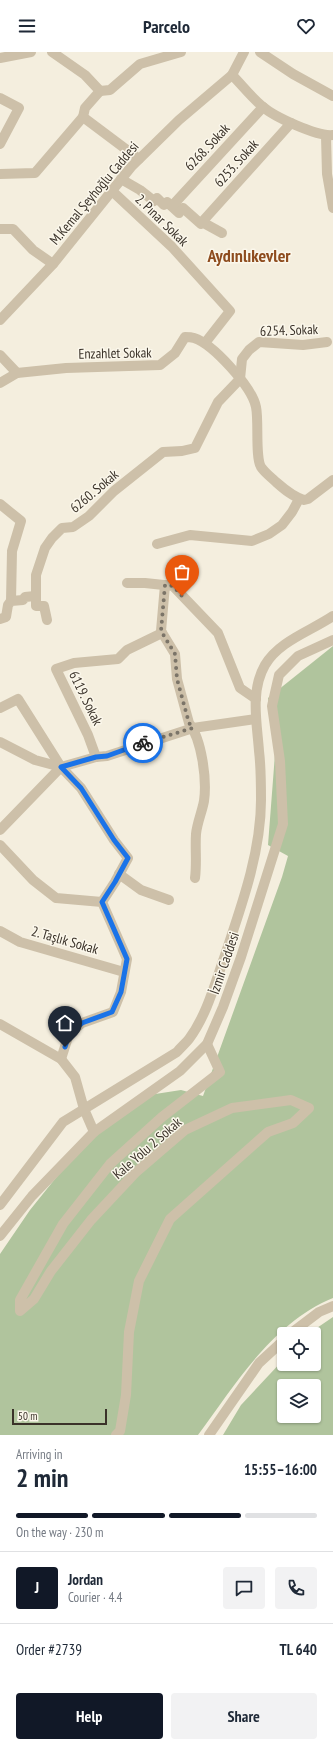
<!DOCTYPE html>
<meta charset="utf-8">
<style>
body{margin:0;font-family:"PT Sans Narrow",sans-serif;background:#f2f2f3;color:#1f2937;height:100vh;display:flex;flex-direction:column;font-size:15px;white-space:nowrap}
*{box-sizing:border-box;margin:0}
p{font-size:13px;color:#747a83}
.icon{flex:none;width:22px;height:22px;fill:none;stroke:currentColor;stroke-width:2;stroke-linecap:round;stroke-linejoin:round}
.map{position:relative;height:1383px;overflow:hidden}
.panel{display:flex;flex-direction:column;background:#fff;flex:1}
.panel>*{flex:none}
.buttons{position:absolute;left:277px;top:1275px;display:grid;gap:8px}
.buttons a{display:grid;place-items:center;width:44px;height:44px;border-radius:4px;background:#fff;box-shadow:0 1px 3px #0004;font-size:20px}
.scale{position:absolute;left:12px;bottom:10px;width:95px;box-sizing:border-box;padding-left:4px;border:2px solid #3a3229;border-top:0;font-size:11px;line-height:14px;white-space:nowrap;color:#3a3229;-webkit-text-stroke:3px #fbf7eb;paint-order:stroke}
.pin{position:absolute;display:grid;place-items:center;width:34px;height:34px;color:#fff;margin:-41px -17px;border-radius:50% 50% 50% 0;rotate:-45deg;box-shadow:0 0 4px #0007}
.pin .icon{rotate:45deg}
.courier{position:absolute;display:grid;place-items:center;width:40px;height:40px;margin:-20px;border:3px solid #1a73e8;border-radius:50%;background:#fff;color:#222;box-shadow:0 1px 5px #0007}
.headline em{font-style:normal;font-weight:700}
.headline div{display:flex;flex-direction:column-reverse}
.headline{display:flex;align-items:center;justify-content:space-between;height:68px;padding:0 16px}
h1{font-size:26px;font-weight:700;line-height:30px}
.bar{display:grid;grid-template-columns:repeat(4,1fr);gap:6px 4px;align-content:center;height:48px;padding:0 16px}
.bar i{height:5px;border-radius:3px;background:#e0e1e3}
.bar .on{background:#111827}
.bar p{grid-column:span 4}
.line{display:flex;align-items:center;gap:10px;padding:0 16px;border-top:1px solid #e0e1e3}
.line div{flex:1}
.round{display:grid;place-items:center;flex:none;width:42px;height:42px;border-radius:4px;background:#f2f2f3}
.cta{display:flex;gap:8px;margin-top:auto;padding:8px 16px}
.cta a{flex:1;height:46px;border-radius:4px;background:#111827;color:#fff;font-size:16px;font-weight:700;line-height:46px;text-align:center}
.cta a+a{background:#f2f2f3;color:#1f2937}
header{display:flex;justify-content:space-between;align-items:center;height:52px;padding:0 16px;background:#fff;font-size:18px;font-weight:700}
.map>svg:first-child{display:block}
.green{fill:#b0c49d;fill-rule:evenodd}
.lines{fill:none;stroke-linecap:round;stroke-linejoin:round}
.minor{stroke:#cdc0a9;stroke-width:10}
.tertiary{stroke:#cdc0a9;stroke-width:10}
.done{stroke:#7b7468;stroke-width:4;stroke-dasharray:0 7.2}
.route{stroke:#1a73e8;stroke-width:5}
.labels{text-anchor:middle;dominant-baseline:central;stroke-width:3;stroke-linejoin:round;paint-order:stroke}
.street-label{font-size:14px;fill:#3a3229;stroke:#fbf7eb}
.district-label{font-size:18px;font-weight:bold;fill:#8e4c1e;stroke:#fbf7eb}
</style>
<header><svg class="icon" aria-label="menu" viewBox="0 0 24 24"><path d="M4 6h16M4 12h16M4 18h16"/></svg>Parcelo<svg class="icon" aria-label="heart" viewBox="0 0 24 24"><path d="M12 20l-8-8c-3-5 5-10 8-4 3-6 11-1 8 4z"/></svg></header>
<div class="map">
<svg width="333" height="1383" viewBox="0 0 333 1383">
<rect width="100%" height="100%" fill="#f4eede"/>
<g class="green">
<path d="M333 594V1246C272 1271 236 1332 198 1383H0V1202L30 1158 71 1107 136 1045 181 1038 203 1044 282 825 288 804 268 793 275 702 268 646Z"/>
<path d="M333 1265V1383H223L241 1353 284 1307V1312H314V1282H308ZM284 1334H314V1364H284Z"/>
</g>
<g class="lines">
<g class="minor">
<path d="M52 0 85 23 100 39 85 56 83 65 139 107"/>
<path d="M260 0 293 22 333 44"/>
<path d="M0 6 31 0"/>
<path d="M232 23C242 33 251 45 262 54 274 65 318 85 333 83"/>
<path d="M100 39 110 38 140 12 181 0"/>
<path d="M0 46 19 56 0 92"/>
<path d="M326 84 327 122 333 156"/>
<path d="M0 122 35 121 83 65"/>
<path d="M121 127 140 138 154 149 157 146 164 153 167 150 179 161 183 156 201 172 202 170 222 181"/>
<path d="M111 138 172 195 230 259 205 291"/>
<path d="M172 154 263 55"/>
<path d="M202 170 291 71"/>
<path d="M0 177H13L33 198 53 212"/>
<path d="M0 268 53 212 131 115 179 68 232 23 244 0"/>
<path d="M0 303 17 321"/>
<path d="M0 331 17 321 66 316 160 313 175 301 185 285C188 285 191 285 194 286 213 292 252 335 256 355 259 369 255 405 261 415 265 421 271 425 276 430 284 437 293 445 304 448L308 447 333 428"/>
<path d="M0 452 21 469 12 499 11 549"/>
<path d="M157 492 190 483 252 489 269 482 282 473 292 460 299 447"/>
<path d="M127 531H145L173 534 218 581 240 636 256 647"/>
<path d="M165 533 161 579 175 602 177 627 189 671C202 688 207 728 204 749 202 760 197 771 196 782 195 797 197 811 195 826"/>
<path d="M0 567 6 565 8 553 11 549 23 548 25 545 35 544"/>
<path d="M47 568 44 554H36V523L45 496 52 486 62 476 73 475 89 464 114 439 163 400 182 399 195 396 218 350 240 327 242 307 249 298 259 290 303 293 327 290"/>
<path d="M0 656 18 647 61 715"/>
<path d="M0 690 35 708 61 715 81 736 114 788 128 806 115 830 102 850"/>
<path d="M96 705 88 683 56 617 74 611 118 607 127 598 162 581"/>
<path d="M61 715 96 705 107 704 193 676 256 667"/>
<path d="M0 778 61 715"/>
<path d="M0 793 33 828 56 846 102 850 127 907 121 940 113 960 82 971 69 982 61 1007"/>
<path d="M119 822 141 838 169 848"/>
<path d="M0 879 20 890 124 920"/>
<path d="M0 972 61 1007 75 1025 84 1057 94 1080"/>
<path d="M290 1282 319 1260 333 1254"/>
<path d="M116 1383 120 1379 126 1343 129 1280 139 1229 170 1167 268 1080 293 1071 309 1056 291 1048 232 1056 185 1078 135 1121 91 1168 51 1219 34 1247 20 1259V1248L63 1172 110 1112 162 1065 220 1020 207 992"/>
<path d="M209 1383 259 1311 284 1288"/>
</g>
<g class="tertiary">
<path d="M0 1153 63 1070 177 1000C181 995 186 991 189 987 206 964 214 935 223 909 240 858 261 802 261 748 261 731 261 715 259 699 257 671 250 639 265 613 279 589 311 579 333 564"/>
<path d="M0 1184 32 1144 94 1080 180 1019 207 992 223 955 241 905 283 772 280 709 272 654 279 623 298 604 333 588"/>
</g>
</g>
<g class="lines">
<path class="done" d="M143 691 193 676 189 671 177 627 175 602 161 579 165 533 173 534 182 544"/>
<path class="route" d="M65 995 69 982 82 971 112 960 121 940 127 907 102 850 115 830 128 806 114 788 81 736 61 715 96 705 107 704 143 691"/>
</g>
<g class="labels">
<g class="street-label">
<text transform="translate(207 95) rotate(-47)">6268. Sokak</text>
<text transform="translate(236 111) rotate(-48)">6253. Sokak</text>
<text transform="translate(94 141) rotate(-50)">M.Kemal Şeyhoğlu Caddesi</text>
<text transform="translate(162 168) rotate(44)">2. Pınar Sokak</text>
<text transform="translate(289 278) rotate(-2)">6254. Sokak</text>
<text transform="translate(115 301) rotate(-1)">Enzahlet Sokak</text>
<text transform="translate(94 439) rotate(-40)">6260. Sokak</text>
<text transform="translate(86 646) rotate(64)">6119. Sokak</text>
<text transform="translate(65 888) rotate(16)">2. Taşlık Sokak</text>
<text transform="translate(224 911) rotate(-71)">İzmir Caddesi</text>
<text transform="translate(147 1096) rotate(-41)">Kale Yolu 2 Sokak</text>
</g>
<g class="district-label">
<text x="249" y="203">Aydınlıkevler</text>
</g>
</g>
</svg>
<div class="buttons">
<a><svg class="icon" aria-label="locate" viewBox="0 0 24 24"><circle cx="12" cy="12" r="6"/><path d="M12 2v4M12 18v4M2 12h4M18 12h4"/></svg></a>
<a><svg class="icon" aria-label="layers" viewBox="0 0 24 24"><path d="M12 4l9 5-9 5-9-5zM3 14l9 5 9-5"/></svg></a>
</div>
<div class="scale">50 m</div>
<div class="pin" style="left:182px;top:544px;background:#ea580c"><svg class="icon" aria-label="bag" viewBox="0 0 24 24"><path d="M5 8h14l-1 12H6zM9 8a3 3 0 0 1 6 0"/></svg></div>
<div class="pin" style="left:65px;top:995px;background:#1f2937"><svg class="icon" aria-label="home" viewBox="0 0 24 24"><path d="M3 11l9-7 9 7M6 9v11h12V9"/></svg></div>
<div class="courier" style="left:143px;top:691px"><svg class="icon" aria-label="bike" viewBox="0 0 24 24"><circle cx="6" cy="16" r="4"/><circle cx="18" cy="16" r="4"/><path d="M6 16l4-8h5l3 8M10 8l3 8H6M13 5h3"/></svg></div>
</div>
<section class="panel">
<div class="headline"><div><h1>2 min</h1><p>Arriving in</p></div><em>15:55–16:00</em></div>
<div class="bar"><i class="on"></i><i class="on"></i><i class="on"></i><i></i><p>On the way · 230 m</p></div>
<div class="line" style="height:72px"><b class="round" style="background:#111827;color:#fff">J</b><div><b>Jordan</b><p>Courier · 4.4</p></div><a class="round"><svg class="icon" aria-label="chat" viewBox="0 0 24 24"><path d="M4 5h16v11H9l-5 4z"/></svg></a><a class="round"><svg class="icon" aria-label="phone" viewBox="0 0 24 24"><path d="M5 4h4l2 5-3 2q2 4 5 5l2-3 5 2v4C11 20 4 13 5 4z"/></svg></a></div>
<div class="line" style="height:52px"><div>Order #2739</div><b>TL 640</b></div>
<div class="cta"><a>Help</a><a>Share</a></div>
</section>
